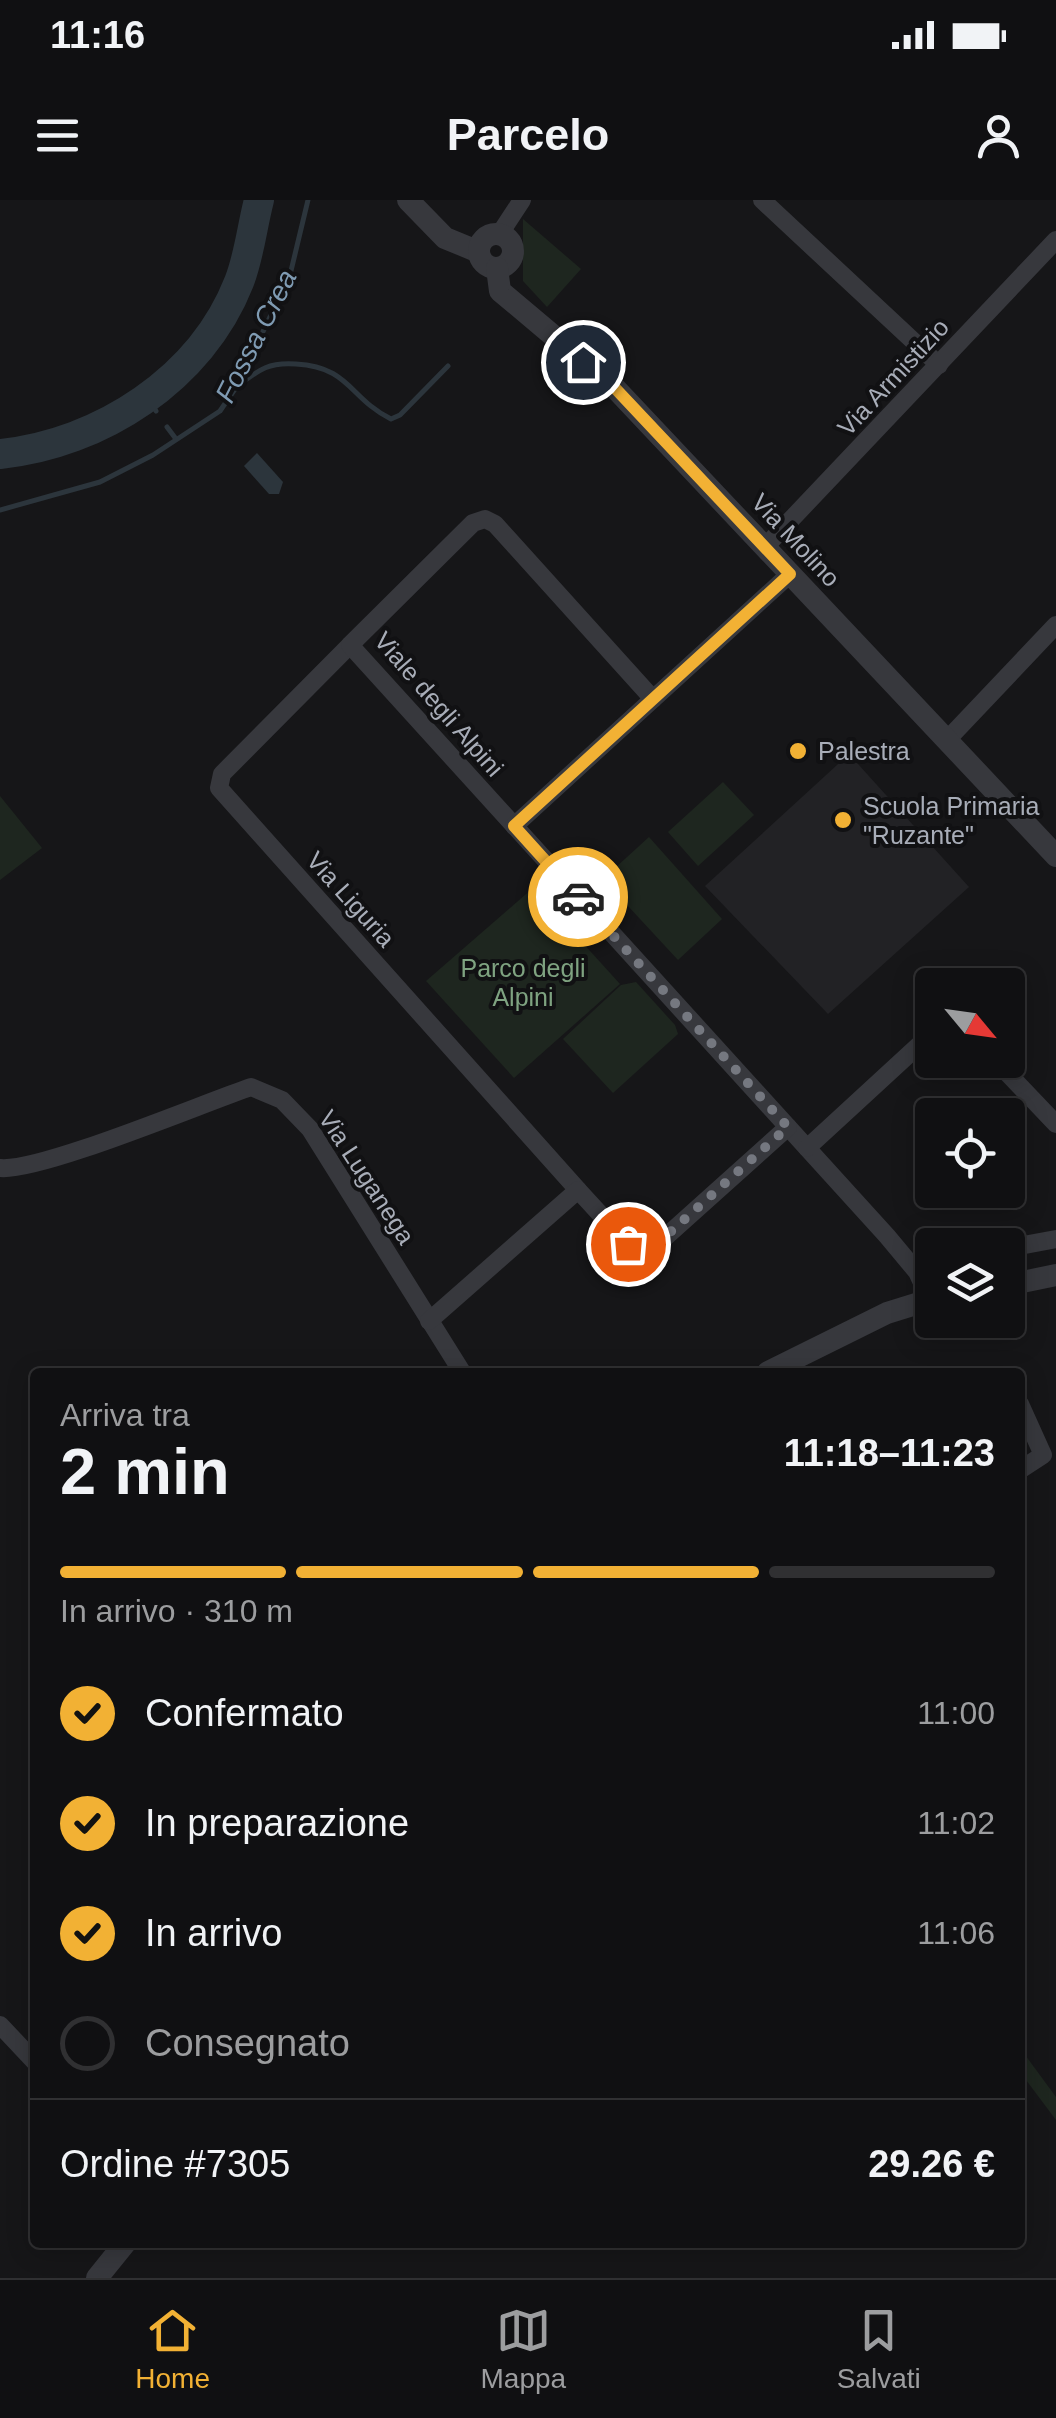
<!DOCTYPE html>
<html lang="it">
<meta charset="utf-8">
<style>
body{margin:0;font-family:Helvetica,sans-serif;background:#19191b;color:#f1f3f6;height:100vh;display:flex;flex-direction:column;font-size:38px;white-space:nowrap}
*{box-sizing:border-box;margin:0}
p{font-size:32px;color:#9c9d9f}
.icon{flex:none;width:55px;height:55px;fill:none;stroke:currentColor;stroke-width:2;stroke-linecap:round;stroke-linejoin:round}
.map{position:relative;flex:1;overflow:hidden}
.drawer{position:absolute;left:30px;top:1168px;width:995px;height:880px;display:flex;flex-direction:column;background:#101012;border-radius:10px;box-shadow:0 5px 25px #0003,0 0 0 2px #303032}
.drawer>*{flex:none}
.needle{width:65px;rotate:119deg}
.controls{position:absolute;left:915px;top:768px;display:grid;gap:20px}
.controls a{display:grid;place-items:center;width:110px;height:110px;border-radius:10px;background:#101012;box-shadow:0 5px 25px #0003,0 0 0 2px #303032;font-size:50px}
.pin{position:absolute;display:grid;place-items:center;width:85px;height:85px;color:#fff;margin:-42px;border:5px solid #fff;border-radius:50%;box-shadow:0 2px 10px #0007}
.courier{position:absolute;display:grid;place-items:center;width:100px;height:100px;margin:-50px;border:8px solid #f2b134;border-radius:50%;background:#fff;color:#222;box-shadow:0 2px 12px #0007}
.overview em{font-style:normal;font-weight:800}
.overview div{display:flex;flex-direction:column-reverse}
.overview{display:flex;align-items:center;justify-content:space-between;height:170px;padding:0 30px}
h1{font-size:65px;font-weight:800;line-height:75px}
.bar{display:grid;grid-template-columns:repeat(4,1fr);gap:15px 10px;align-content:center;height:120px;padding:0 30px}
.bar i{height:12px;border-radius:8px;background:#303032}
.bar .on{background:#f2b134}
.bar p{grid-column:span 4}
.line{display:flex;align-items:center;gap:25px;padding:0 30px;border-top:2px solid #303032}
.line div{flex:1}
ol{padding:0 30px;list-style:none}
li{display:flex;align-items:center;gap:30px;height:110px}
li p{margin-inline-start:auto}
li .icon{padding:10px;border-radius:50%;background:#f2b134;color:#111;stroke-width:4}
li:last-child{color:#9c9d9f}
li i{width:55px;height:55px;border:5px solid #303032;border-radius:50%}
.status{display:flex;justify-content:space-between;align-items:center;height:70px;padding:0 50px;background:#101012;direction:ltr}
.status svg{height:28px;fill:currentColor}
header{display:flex;justify-content:space-between;align-items:center;height:130px;padding:0 30px;background:#101012;font-size:45px;font-weight:800}
.dock{display:flex;justify-content:space-around;align-items:center;height:140px;border-top:2px solid #303032;background:#101012;font-size:28px;color:#9c9d9f}
.dock a{display:grid;justify-items:center;gap:5px}
.dock .on{color:#f2b134}
.map>svg:first-child{display:block}
.built{fill:#222225}
.green{fill:#1e261f}
.water{fill:#2c353c}
.lines{fill:none;stroke-linecap:round;stroke-linejoin:round}
.stream{stroke:#2c353c;stroke-width:5}
.river{stroke:#2c353c;stroke-width:30}
.minor{stroke:#37383d;stroke-width:18}
.tertiary{stroke:#37383d;stroke-width:22}
.done{stroke:#757880;stroke-width:10;stroke-dasharray:0 18}
.route{stroke:#f2b134;stroke-width:12}
.poi-dot{fill:#f2b134;stroke:#111113;stroke-width:4}
.labels{text-anchor:middle;dominant-baseline:central;stroke-width:8;stroke-linejoin:round;paint-order:stroke}
.street-label{font-size:25px;fill:#a8adb8;stroke:#111113}
.poi-label{font-size:25px;fill:#a8adb8;stroke:#111113;text-anchor:start}
.park-label{font-size:25px;fill:#7fa381;stroke:#111113}
.water-label{font-size:28px;font-style:italic;fill:#7f9bb3;stroke:#111113}
</style>
<div class="status"><b>11:16</b><svg viewBox="0 0 49 12"><path d="M0 12V9h3v3zM5 12V6h3v6zM10 12V3h3v9zM15 12V0h3v12zM26 1h20v11H26zM47 4h2v5h-2z"/></svg></div>
<header><svg class="icon" aria-label="menu" viewBox="0 0 24 24"><path d="M4 6h16M4 12h16M4 18h16"/></svg>Parcelo<svg class="icon" aria-label="person" viewBox="0 0 24 24"><circle cx="12" cy="8" r="4"/><path d="M4 21q1-7 8-7t8 7"/></svg></header>
<div class="map">
<svg width="1056" height="2078" viewBox="0 0 1056 2078">
<rect width="100%" height="100%" fill="#161618"/>
<path class="built" d="M849 554 969 687 828 814 705 686Z"/>
<g class="green">
<path d="M523 19 581 69 547 107 523 81Z"/>
<path d="M723 582 754 615 698 666 668 632Z"/>
<path d="M0 596 42 648 0 680Z"/>
<path d="M649 637 722 719 678 760 603 679Z"/>
<path d="M533 688 620 784 514 878 426 781Z"/>
<path d="M636 782 675 825 678 834 613 893 563 839 621 785Z"/>
<path d="M1020 1848 1056 1897V1920L1020 1872Z"/>
</g>
<path class="water" d="M257 253 283 282 279 294H269L244 266Z"/>
<g class="lines">
<g class="stream">
<path d="M239 185C260 169 269 162 296 164 350 167 349 198 391 219L400 215 448 166"/>
<path d="M148 198 156 211"/>
<path d="M167 227 176 239"/>
<path d="M0 310 100 282 153 255 220 211 237 186 290 75 308 0"/>
</g>
<path class="river" d="M0 254C100 244 201 179 239 82 249 57 252 27 259 0"/>
<g class="minor">
<path d="M762 0 939 165"/>
<path d="M499 35 522 0"/>
<path d="M765 347 1056 40"/>
<path d="M350 445 222 574 219 588 578 990"/>
<path d="M653 499 495 324 485 319 473 323 350 445 887 1036 917 1072 930 1100"/>
<path d="M946 541 1056 425"/>
<path d="M514 626 790 374"/>
<path d="M995 860 1056 924"/>
<path d="M807 948 932 833"/>
<path d="M0 968C40 972 201 904 251 887L282 900 310 929 462 1172"/>
<path d="M1008 1048 1056 1039"/>
<path d="M429 1121 578 990 634 1051 651 1050 788 927"/>
<path d="M1020 1204 1043 1255 1020 1270"/>
<path d="M0 1825 35 1862"/>
</g>
<g class="tertiary">
<path d="M408 0 445 38 479 52"/>
<circle cx="496" cy="51" r="17"/>
<path d="M497 68 500 91 614 187 1056 656"/>
<path d="M1008 1085 1056 1075"/>
<path d="M768 1172 887 1113 932 1099"/>
<path d="M97 2078 126 2042"/>
</g>
</g>
<g class="lines">
<path class="done" d="M578 697 788 927 650 1050 634 1051 628 1044"/>
<path class="route" d="M578 697 514 626 790 374 614 187 583 162"/>
</g>
<g class="poi-dot">
<circle cx="798" cy="551" r="10"/>
<circle cx="843" cy="620" r="10"/>
</g>
<g class="labels">
<g class="street-label">
<text transform="translate(893 177) rotate(-47)">Via Armistizio</text>
<text transform="translate(796 340) rotate(47)">Via Molino</text>
<text transform="translate(439 504) rotate(49)">Viale degli Alpini</text>
<text transform="translate(351 699) rotate(48)">Via Liguria</text>
<text transform="translate(367 977) rotate(57)">Via Luganega</text>
</g>
<g class="poi-label">
<text x="818" y="551">Palestra</text>
<text x="863" y="606">Scuola Primaria<tspan x="863" dy="29">"Ruzante"</tspan></text>
</g>
<g class="park-label">
<text x="523" y="768">Parco degli<tspan x="523" dy="29">Alpini</tspan></text>
</g>
<g class="water-label">
<text transform="translate(256 136) rotate(-63)">Fossa Crea</text>
</g>
</g>
</svg>
<div class="controls">
<a><svg class="needle" viewBox="-14 -14 28 28"><path d="M0-13l5 13h-10z" fill="#e53935"/><path d="M0 13l5-13h-10z" fill="#9c9d9f"/></svg></a>
<a><svg class="icon" aria-label="locate" viewBox="0 0 24 24"><circle cx="12" cy="12" r="6"/><path d="M12 2v4M12 18v4M2 12h4M18 12h4"/></svg></a>
<a><svg class="icon" aria-label="layers" viewBox="0 0 24 24"><path d="M12 4l9 5-9 5-9-5zM3 14l9 5 9-5"/></svg></a>
</div>
<div class="pin" style="left:628px;top:1044px;background:#ea580c"><svg class="icon" aria-label="bag" viewBox="0 0 24 24"><path d="M5 8h14l-1 12H6zM9 8a3 3 0 0 1 6 0"/></svg></div>
<div class="pin" style="left:583px;top:162px;background:#1f2937"><svg class="icon" aria-label="home" viewBox="0 0 24 24"><path d="M3 11l9-7 9 7M6 9v11h12V9"/></svg></div>
<div class="courier" style="left:578px;top:697px"><svg class="icon" aria-label="car" viewBox="0 0 24 24"><path d="M5 17H2v-5l4-1 3-4h7l3 4 3 1v5h-3M9 17h6M6 11h13"/><circle cx="7" cy="17" r="2"/><circle cx="17" cy="17" r="2"/></svg></div>
<section class="drawer">
<div class="overview"><div><h1>2 min</h1><p>Arriva tra</p></div><em>11:18–11:23</em></div>
<div class="bar"><i class="on"></i><i class="on"></i><i class="on"></i><i></i><p>In arrivo · 310 m</p></div>
<ol>
<li><svg class="icon" aria-label="check" viewBox="0 0 24 24"><path d="M5 12l5 5 9-10"/></svg>Confermato<p>11:00</p></li>
<li><svg class="icon" aria-label="check" viewBox="0 0 24 24"><path d="M5 12l5 5 9-10"/></svg>In preparazione<p>11:02</p></li>
<li><svg class="icon" aria-label="check" viewBox="0 0 24 24"><path d="M5 12l5 5 9-10"/></svg>In arrivo<p>11:06</p></li>
<li><i></i>Consegnato</li>
</ol>
<div class="line" style="height:130px"><div>Ordine #7305</div><b>29.26 €</b></div>
</section>
</div>
<nav class="dock">
<a class="on"><svg class="icon" aria-label="home" viewBox="0 0 24 24"><path d="M3 11l9-7 9 7M6 9v11h12V9"/></svg>Home</a>
<a><svg class="icon" aria-label="map" viewBox="0 0 24 24"><path d="M3 6l6-2 6 2 6-2v14l-6 2-6-2-6 2zM9 4v14M15 6v14"/></svg>Mappa</a>
<a><svg class="icon" aria-label="saved" viewBox="0 0 24 24"><path d="M7 4h10v16l-5-4-5 4z"/></svg>Salvati</a>
</nav>
